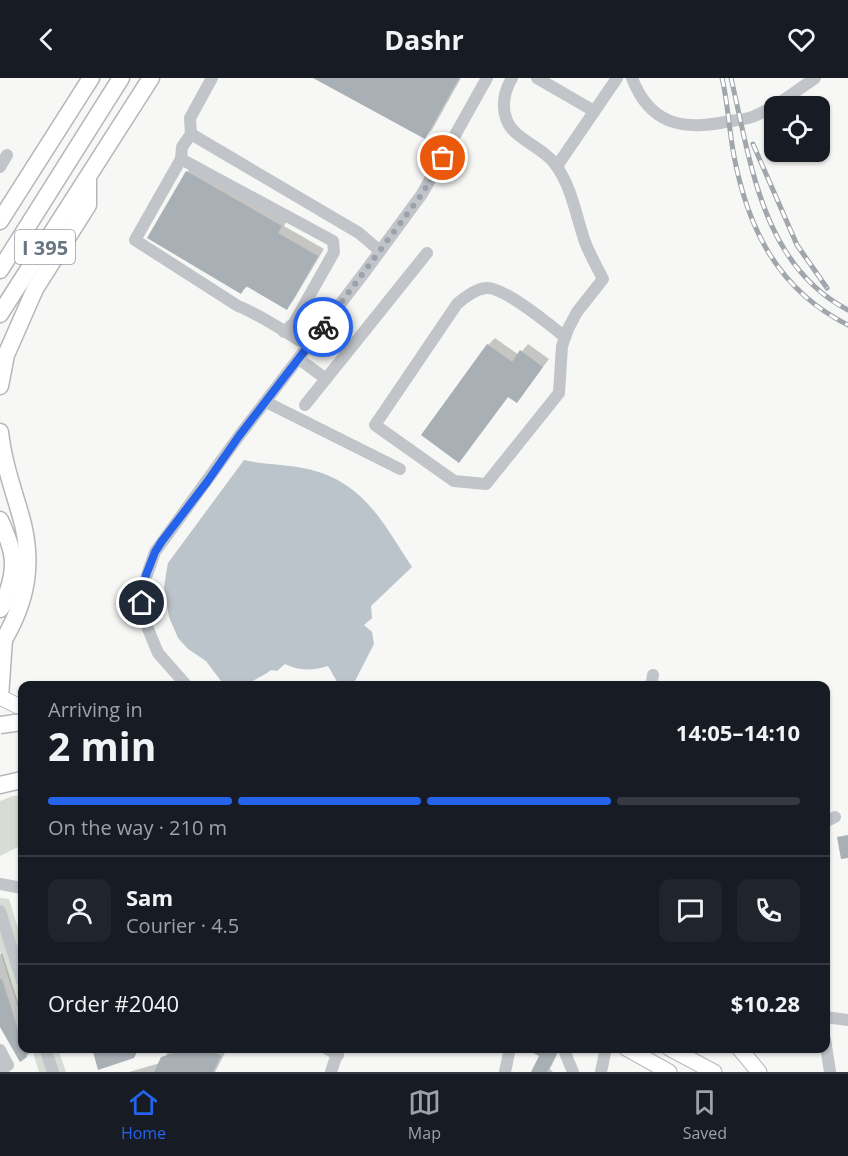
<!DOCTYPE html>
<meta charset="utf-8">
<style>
body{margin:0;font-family:"Open Sans",sans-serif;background:#20242c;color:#f1f3f6;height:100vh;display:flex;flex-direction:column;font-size:22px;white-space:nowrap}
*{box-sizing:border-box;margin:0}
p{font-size:20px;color:#9ea1a6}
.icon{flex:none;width:33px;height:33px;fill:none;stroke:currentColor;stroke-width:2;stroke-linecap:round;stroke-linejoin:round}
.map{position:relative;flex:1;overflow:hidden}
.details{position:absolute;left:18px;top:603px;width:812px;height:372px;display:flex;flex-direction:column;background:#171b24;border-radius:12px;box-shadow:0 2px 4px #0004}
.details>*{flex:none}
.tools{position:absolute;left:764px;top:18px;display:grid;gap:12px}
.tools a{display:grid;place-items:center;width:66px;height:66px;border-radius:12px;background:#171b24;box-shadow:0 2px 4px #0004;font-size:30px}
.pin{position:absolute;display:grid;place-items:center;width:51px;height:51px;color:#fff;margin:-26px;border:3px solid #fff;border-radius:50%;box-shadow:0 2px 6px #0007}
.courier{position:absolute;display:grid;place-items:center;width:60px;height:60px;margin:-30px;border:4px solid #2563eb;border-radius:50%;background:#fff;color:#222;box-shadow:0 2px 8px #0007}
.headline em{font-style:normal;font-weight:700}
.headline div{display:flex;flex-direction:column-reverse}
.headline{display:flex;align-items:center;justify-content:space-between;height:102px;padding:0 30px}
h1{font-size:39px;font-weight:700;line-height:45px}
.bar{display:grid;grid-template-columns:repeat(4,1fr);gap:9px 6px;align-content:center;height:72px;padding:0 30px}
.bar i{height:8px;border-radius:4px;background:#363941}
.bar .current{background:#2563eb}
.bar p{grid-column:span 4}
.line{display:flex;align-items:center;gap:15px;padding:0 30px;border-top:2px solid #363941}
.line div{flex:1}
.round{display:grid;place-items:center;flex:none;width:63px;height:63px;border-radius:12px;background:#20242c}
header{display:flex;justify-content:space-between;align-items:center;height:78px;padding:0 30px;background:#171b24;font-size:27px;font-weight:700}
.menu{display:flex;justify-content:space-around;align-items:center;height:84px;border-top:2px solid #363941;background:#171b24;font-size:16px;color:#9ea1a6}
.menu a{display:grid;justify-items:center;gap:3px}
.menu .current{color:#2563eb}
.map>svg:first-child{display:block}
.green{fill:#d7dcd4}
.water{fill:#bbc4ca}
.shadow{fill:#0003}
.building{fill:#a8afb5}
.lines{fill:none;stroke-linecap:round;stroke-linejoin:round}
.major-casing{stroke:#b4b8bc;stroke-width:17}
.highway-casing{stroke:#b4b7ba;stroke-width:19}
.minor{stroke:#c1c4c8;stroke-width:12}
.major{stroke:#fff;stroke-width:15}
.highway{stroke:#fff;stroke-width:16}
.rail-casing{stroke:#a0a6ac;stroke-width:5}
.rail{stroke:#fff;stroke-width:3;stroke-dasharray:9;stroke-linecap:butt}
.highway-bridge-casing{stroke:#b4b7ba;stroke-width:19;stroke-linecap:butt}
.highway-bridge{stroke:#fff;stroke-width:16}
.done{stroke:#9aa3ab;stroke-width:6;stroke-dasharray:0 10.8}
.route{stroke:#2563eb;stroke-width:8}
.labels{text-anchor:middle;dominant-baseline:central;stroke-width:6;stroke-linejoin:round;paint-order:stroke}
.shield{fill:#fff;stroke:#959fa8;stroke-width:1.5}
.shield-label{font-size:20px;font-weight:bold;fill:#687683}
</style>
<header><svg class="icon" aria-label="back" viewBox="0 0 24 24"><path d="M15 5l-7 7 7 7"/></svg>Dashr<svg class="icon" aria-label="heart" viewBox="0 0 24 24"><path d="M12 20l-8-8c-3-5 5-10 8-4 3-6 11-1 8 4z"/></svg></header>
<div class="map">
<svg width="848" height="994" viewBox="0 0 848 994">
<rect width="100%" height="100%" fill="#f7f7f5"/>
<g class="green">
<path d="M22 717V767L0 778V723L13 718Z"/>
<path d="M0 820 9 821 22 863V942L0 873Z"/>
<path d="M32 971H58L66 994H39Z"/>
</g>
<path class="water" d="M244 382C265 387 286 386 308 391 364 404 383 445 412 489L371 528 372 540 364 547 372 554 374 566 353 607H339L328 588C313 593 299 593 285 586L277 593 271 592C264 598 252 602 248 607H231V603H221L206 583 188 571 178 560 169 539 164 510 166 496 168 485Z"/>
<g class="shadow">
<path d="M316 0H461L432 52 425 59Z"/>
<path d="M194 87 288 141 284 148 324 171 293 223 286 230 248 208 241 214 187 94Z"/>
<path d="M495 260 519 277 528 266 549 281 517 323 509 317 459 383 488 267Z"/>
<path d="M2 875 22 937V970H34L27 978 0 946V877Z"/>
<path d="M175 970 227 971 215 994H129L160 985 170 972Z"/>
<path d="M527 970H560L550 991 553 994H532L541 978Z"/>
</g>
<g class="building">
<path d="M313 0H459L425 61Z"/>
<path d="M186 93 282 148 278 155 318 178 287 232 246 208 241 216 147 160Z"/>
<path d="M487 266 512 284 520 272 543 289 517 325 508 319 459 385 421 357Z"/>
<path d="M848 757V780L841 781 837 759Z"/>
<path d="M0 901H2L22 964V970H25L27 979 20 984 0 949Z"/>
<path d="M92 970H139L134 980 98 992Z"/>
<path d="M183 970H208L221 978 213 994H154L161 979 182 973Z"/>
<path d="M524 970H555L557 976 547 994H531L539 978Z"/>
</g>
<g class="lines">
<g class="major-casing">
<g id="major">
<path d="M0 619 22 630"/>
<path d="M626 970 669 994"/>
<path d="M669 970 714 994"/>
<path d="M739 970 759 994"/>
</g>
</g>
<g class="highway-casing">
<g id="highway">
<path d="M0 143 91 0"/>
<path d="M0 192 121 0"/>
<path d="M0 236 151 0"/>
<path d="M0 308 6 277 35 211 88 127V102"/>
<path d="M0 354C3 382 12 408 20 435 35 485 27 525 0 568"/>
<path d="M0 442C12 469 18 484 8 513 6 520 5 526 0 531"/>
<path d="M0 619 4 561"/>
<path d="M0 707 22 702"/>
</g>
</g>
<g class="minor">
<path d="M212 0 190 40 191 56 359 155 380 173"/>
<path d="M512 0C505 12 501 25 506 40 512 61 542 68 555 86 572 109 576 138 585 164 590 177 597 189 603 201L577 234 568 251 562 268 559 315 486 406 454 403 375 347 457 226C465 219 475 211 486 210 503 208 550 247 565 259"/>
<path d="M537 0 594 33"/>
<path d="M632 0C649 45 681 53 725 44 734 42 744 42 752 39 775 30 795 14 815 0"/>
<path d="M181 81 182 69 191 56"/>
<path d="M557 88 617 0"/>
<path d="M0 89 7 77"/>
<path d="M284 254 294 245 334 174 333 163 181 81 135 162 238 228C263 238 286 255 309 268"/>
<path d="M299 281 326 301"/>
<path d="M266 324 400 391"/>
<path d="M305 327 427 175"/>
<path d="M187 608 158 575 146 546 142 526 143 508 155 474 239 358 364 195 422 116 487 0"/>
<path d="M651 608 653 597"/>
<path d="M825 744 835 739"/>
<path d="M0 806 22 810"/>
<path d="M0 833 22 903"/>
<path d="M825 939 848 942"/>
<path d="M825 961 830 994"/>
<path d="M45 970 53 994"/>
<path d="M326 970 338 977"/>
<path d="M563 970 573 994"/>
<path d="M0 972 8 987 0 993"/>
<path d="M331 994 339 970"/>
<path d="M505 994 510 970"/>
<path d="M601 994 606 970"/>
</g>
<use href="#major" class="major"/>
<use href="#highway" class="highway"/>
<g class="rail-casing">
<g id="rail">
<path d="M722 0C728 25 729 52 734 78 748 151 778 212 848 247"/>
<path d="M731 0C751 85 762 187 848 232"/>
<path d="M753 66 797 167 827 210"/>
</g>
</g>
<use href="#rail" class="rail"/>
<g class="highway-bridge-casing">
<path id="highway-bridge" d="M0 647 22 644"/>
</g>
<use href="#highway-bridge" class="highway-bridge"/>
</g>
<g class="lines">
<path class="done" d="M323 249 422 116 443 80"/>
<path class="route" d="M142 525 146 497 155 474 162 463 207 404 239 358 323 249"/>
</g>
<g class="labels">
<rect class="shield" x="15" y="152" width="60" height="34" rx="4.5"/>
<g class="shield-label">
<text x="45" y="169">I 395</text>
</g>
</g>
</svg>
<div class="tools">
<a><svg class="icon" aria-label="locate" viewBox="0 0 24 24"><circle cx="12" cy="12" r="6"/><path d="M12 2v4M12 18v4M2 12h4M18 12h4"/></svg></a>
</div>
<div class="pin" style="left:443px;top:80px;background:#ea580c"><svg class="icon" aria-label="bag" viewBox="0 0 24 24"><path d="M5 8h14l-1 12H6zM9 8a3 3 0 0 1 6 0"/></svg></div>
<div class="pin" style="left:142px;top:525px;background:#1f2937"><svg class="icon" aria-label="home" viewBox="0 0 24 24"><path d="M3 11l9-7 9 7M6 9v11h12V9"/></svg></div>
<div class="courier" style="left:323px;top:249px"><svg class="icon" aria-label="bike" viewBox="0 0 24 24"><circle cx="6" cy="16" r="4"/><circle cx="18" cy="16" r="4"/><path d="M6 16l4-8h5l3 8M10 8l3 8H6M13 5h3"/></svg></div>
<section class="details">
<div class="headline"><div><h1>2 min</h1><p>Arriving in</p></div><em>14:05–14:10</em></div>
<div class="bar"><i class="current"></i><i class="current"></i><i class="current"></i><i></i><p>On the way · 210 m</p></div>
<div class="line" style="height:108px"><a class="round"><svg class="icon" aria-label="person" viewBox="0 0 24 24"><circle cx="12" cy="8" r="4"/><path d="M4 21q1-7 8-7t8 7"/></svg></a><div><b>Sam</b><p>Courier · 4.5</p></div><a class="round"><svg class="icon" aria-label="chat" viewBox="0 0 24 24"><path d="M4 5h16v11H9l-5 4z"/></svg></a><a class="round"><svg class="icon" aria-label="phone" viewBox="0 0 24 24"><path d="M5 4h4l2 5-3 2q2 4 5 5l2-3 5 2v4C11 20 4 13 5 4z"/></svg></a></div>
<div class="line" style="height:78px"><div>Order #2040</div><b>$10.28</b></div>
</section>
</div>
<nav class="menu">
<a class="current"><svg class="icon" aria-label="home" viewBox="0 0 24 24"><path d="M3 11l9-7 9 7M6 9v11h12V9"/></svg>Home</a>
<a><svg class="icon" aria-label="map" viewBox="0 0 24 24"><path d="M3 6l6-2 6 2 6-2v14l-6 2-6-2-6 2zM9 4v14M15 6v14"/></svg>Map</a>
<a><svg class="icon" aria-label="saved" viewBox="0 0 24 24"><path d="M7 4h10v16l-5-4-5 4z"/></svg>Saved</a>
</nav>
